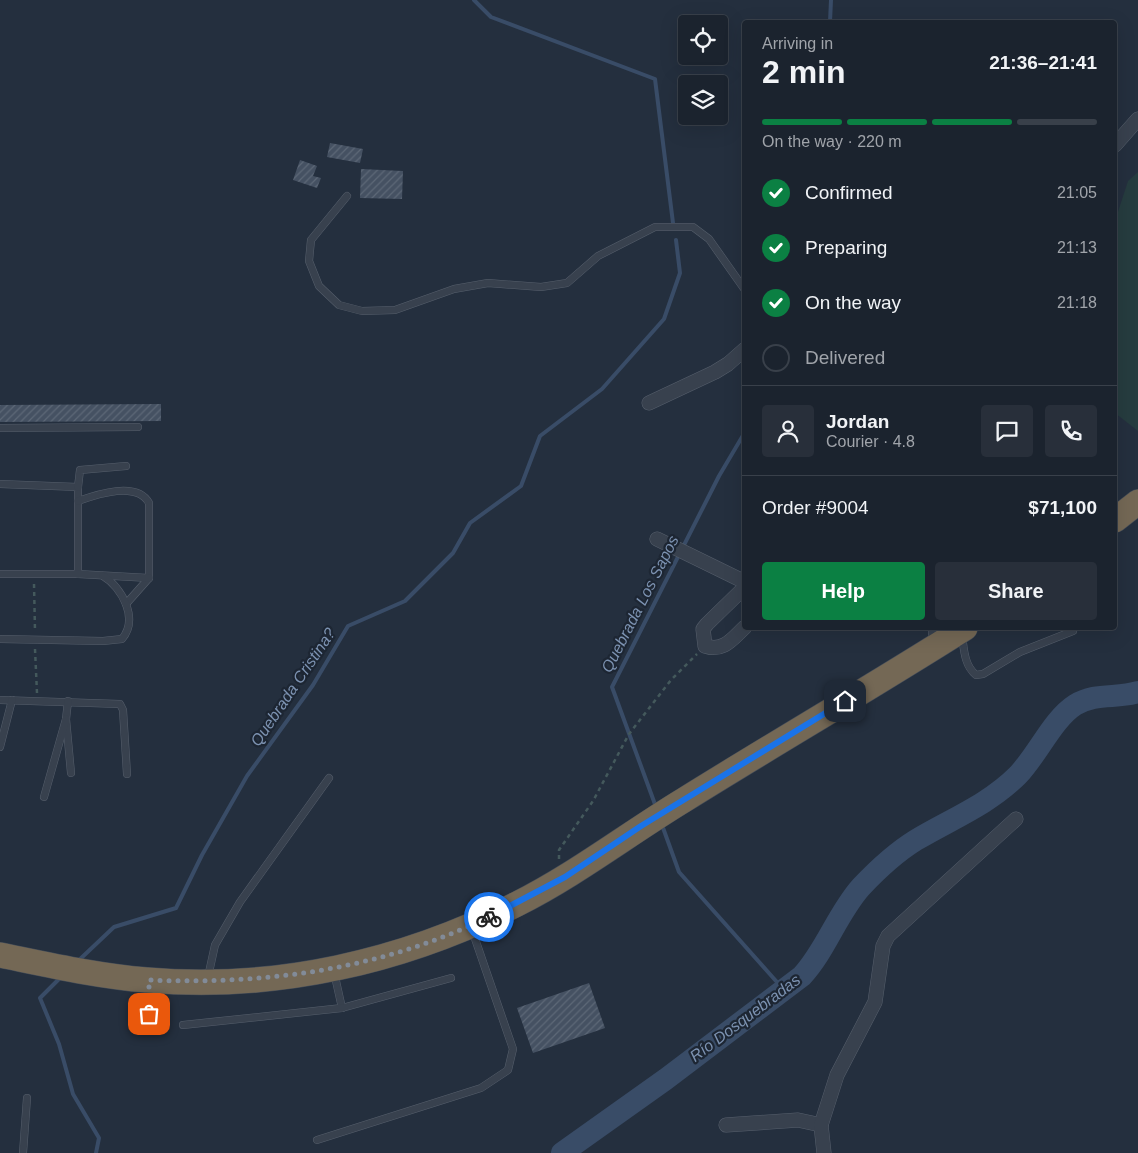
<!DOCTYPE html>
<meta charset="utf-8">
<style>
body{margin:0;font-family:Helvetica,sans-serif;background:#282f3a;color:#f1f3f6;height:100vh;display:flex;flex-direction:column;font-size:19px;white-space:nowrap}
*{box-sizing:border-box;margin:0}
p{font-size:16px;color:#a0a4aa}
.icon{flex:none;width:28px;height:28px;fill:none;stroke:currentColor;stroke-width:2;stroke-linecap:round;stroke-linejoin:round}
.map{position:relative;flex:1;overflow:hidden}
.sheet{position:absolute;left:742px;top:20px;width:375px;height:610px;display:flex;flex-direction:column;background:#1b232e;border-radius:5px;box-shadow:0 5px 20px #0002,0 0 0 1px #39404a}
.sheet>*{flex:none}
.controls{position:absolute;left:678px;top:15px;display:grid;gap:10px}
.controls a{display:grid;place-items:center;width:50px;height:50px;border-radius:5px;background:#1b232e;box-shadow:0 5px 20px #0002,0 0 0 1px #39404a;font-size:25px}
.pin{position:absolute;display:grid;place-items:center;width:42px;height:42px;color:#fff;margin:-21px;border-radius:10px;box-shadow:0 2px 8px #0006}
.courier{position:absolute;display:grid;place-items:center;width:50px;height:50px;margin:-25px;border:4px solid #1a73e8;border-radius:50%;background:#fff;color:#222;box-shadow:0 1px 6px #0007}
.head em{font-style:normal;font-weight:700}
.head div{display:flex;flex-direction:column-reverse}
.head{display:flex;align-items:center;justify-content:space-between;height:85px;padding:0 20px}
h1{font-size:32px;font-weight:700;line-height:38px}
.bar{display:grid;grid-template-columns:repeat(4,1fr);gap:8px 5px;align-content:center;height:60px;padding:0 20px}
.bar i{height:6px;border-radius:4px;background:#39404a}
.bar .active{background:#0b8043}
.bar p{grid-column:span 4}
.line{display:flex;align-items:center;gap:12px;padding:0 20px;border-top:1px solid #39404a}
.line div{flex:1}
.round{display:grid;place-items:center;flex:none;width:52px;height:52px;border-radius:5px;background:#282f3a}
ol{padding:0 20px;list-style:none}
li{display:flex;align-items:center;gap:15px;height:55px}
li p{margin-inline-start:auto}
li .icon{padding:5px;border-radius:50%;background:#0b8043;color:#fff;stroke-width:4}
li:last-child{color:#a0a4aa}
li i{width:28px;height:28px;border:2px solid #39404a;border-radius:50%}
.primary-button{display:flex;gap:10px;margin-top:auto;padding:10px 20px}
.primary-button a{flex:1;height:58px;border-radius:5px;background:#0b8043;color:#fff;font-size:20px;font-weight:700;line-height:58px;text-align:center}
.primary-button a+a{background:#282f3a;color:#f1f3f6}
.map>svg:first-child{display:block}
.grass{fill:#263c3f}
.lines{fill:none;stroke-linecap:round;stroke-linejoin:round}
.stream{stroke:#394c67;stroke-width:4}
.river{stroke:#394c67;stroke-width:22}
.building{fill:url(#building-hatch)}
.lane-casing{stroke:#565f6c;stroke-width:8}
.street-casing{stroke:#565f6c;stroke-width:15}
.highway-casing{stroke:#434c59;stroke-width:26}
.path{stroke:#44595c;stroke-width:2.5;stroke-dasharray:4 4;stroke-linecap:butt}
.lane{stroke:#38414e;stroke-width:7}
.street{stroke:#38414e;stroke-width:14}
.highway{stroke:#746855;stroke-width:25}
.done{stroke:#828b98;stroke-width:5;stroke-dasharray:0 9}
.route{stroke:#1a73e8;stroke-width:6}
.labels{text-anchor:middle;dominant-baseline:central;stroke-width:4.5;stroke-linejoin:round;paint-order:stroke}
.water-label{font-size:16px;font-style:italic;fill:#7c92b1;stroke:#1d2633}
</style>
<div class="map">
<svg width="1138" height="1153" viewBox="0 0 1138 1153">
<defs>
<pattern id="building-hatch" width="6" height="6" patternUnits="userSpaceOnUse" patternTransform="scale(1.25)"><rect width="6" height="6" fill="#455162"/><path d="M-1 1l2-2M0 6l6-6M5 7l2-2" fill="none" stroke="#5d6877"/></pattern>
</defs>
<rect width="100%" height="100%" fill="#242f3e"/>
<path class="grass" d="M1138 172V431L1115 413V221L1128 181Z"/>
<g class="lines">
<g class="stream">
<path d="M474 0 491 17 655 79 673 223"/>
<path d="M830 22 831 0"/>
<path d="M656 807 612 687 719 476 745 432"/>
<path d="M662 825 679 872 784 990"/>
<path d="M77 962 114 927 176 908 202 855 247 776 313 685 348 626 405 601 453 553 470 523 521 486 540 436 602 389 664 319 680 273 676 240"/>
<path d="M61 977 40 998 59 1044 73 1094 99 1138 96 1153"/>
</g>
<path class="river" d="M562 1153 666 1079 802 976C826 950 837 914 861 887 877 870 895 853 916 840 951 819 988 805 1018 775 1038 754 1053 719 1075 705 1096 692 1117 699 1138 692"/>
</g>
<g class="building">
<path d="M330 143 363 149 360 163 327 157Z"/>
<path d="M300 160 317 166 313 176 321 178 317 188 293 180Z"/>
<path d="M361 169 403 171 402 199 360 198Z"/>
<path d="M161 404V421L0 422V405Z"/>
<path d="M589 983 605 1028 533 1053 517 1008Z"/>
</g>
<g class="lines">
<g class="lane-casing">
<g id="lane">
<path d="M347 196 311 240 309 261 319 286 339 305 362 311 395 310 454 289 488 283 541 287 567 283 598 256 655 227H693L709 239 745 290"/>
<path d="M0 428 138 427"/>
<path d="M0 484 78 487V574"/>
<path d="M78 487 80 470 126 466"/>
<path d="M78 501C98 494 137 481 149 503V578L126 604"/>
<path d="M0 574H78L149 578"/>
<path d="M962 635C964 649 964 665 976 675L983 674 1020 652 1073 631"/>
<path d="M0 639 103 641 122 639C139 619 122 587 103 576"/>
<path d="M0 700 120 704 123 710 127 774"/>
<path d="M68 701 66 719 71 773"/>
<path d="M0 747 12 700"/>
<path d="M44 797 66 719"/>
<path d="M334 972 342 1008"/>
<path d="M208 977 215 945 240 902 329 778"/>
<path d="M149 983V1030"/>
<path d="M183 1025 342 1008 451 978"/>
<path d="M317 1140 481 1088 508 1070 513 1049 472 930"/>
<path d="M23 1153 27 1098"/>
</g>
</g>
<g class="street-casing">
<g id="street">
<path d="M1115 145 1138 119"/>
<path d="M649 403 715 372 728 364 745 349"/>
<path d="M657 539 745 582"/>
<path d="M745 587 707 624 703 629 705 646C724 652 732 639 745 627"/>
<path d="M935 646 936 628"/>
<path d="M726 1125 798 1120 821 1125"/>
<path d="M824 1153 821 1125 837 1075 875 1002 883 946 888 936 1016 819"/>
</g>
</g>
<g class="highway-casing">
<g id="highway">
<path d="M1115 520 1138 502"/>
<path d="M0 955C49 965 97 976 147 980 275 991 403 962 517 904 575 875 628 834 684 800 777 742 872 687 965 628"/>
</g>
</g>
<g class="path">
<path d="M34 584 35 631"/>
<path d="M35 649 37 693"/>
<path d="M559 859V850L593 801 629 734 671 680 697 654"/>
</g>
<use href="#lane" class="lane"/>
<use href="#street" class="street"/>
<use href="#highway" class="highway"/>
</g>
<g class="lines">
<path class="done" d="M149 1014V980C267 985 382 969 489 917"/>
<path class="route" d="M489 917 565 877 641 826 845 701"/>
</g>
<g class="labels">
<g class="water-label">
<text transform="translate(640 604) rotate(-63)">Quebrada Los Sapos</text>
<text transform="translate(293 687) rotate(-56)">Quebrada Cristina?</text>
<text transform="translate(745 1018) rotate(-37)">Río Dosquebradas</text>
</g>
</g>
</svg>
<div class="controls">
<a><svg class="icon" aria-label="locate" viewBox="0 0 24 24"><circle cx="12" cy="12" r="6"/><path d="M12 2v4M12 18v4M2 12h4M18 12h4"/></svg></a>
<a><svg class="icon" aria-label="layers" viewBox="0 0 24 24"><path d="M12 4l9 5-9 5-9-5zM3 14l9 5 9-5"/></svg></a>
</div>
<div class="pin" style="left:149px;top:1014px;background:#ea580c"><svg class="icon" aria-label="bag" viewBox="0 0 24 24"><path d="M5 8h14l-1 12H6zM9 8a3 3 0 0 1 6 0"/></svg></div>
<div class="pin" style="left:845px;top:701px;background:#1f2937"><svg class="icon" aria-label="home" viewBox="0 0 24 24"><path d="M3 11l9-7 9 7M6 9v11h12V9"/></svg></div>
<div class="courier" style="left:489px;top:917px"><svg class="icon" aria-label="bike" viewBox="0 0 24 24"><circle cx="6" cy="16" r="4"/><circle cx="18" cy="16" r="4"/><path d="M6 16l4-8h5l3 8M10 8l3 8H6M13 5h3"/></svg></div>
<section class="sheet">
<div class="head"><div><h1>2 min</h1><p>Arriving in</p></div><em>21:36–21:41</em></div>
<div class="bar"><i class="active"></i><i class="active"></i><i class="active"></i><i></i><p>On the way · 220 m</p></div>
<ol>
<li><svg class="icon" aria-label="check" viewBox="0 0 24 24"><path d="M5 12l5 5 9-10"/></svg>Confirmed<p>21:05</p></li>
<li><svg class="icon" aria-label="check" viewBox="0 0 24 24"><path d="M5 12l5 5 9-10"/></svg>Preparing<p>21:13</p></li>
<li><svg class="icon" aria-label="check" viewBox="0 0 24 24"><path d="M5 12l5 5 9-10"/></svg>On the way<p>21:18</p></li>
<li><i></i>Delivered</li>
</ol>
<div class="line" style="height:90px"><a class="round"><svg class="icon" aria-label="person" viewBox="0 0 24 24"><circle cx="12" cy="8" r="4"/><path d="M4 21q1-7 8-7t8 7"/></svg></a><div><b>Jordan</b><p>Courier · 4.8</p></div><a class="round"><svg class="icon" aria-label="chat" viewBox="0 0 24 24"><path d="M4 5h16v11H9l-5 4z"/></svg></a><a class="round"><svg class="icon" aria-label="phone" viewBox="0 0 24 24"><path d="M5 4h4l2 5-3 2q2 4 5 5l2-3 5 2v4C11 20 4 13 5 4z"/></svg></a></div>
<div class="line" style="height:65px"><div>Order #9004</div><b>$71,100</b></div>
<div class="primary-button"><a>Help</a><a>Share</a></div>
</section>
</div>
